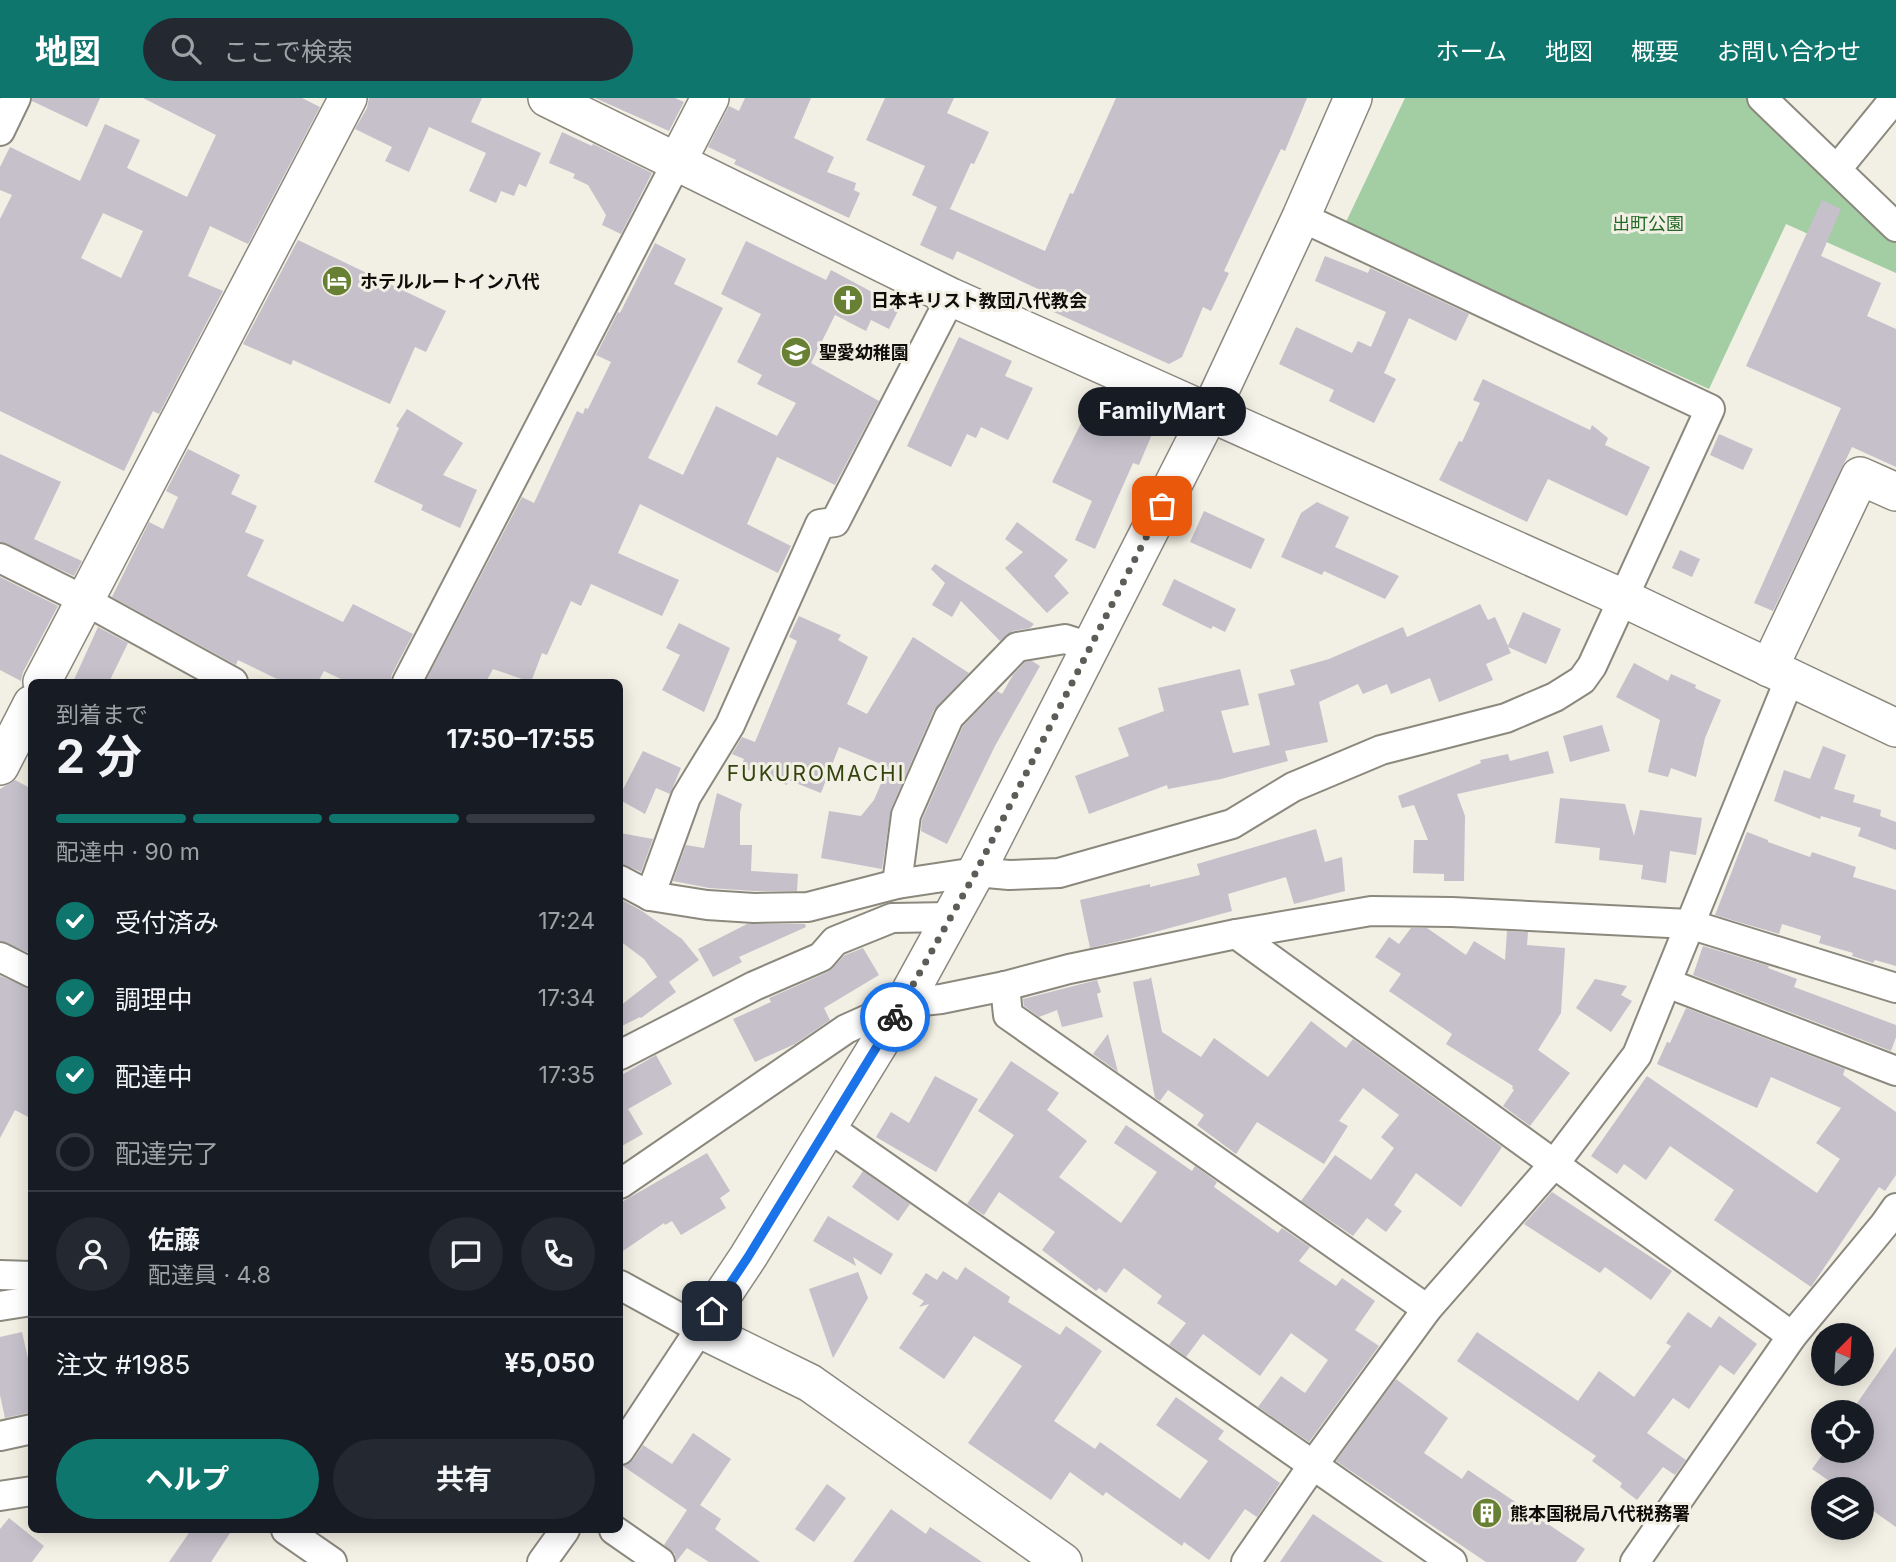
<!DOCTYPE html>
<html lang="ja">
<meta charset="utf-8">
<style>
body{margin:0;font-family:Inter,"Noto Sans JP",sans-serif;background:#242831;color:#f1f3f6;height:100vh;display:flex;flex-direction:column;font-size:26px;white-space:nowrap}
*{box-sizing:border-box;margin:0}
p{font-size:23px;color:#9ea1a6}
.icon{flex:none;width:38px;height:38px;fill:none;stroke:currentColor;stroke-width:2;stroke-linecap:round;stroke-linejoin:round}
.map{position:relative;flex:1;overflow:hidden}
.sheet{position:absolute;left:28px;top:581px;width:595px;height:854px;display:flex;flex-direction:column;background:#171b24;border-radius:10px;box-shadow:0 4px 18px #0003}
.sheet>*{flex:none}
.needle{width:46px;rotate:24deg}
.controls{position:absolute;left:1811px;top:1225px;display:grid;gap:14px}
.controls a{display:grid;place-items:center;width:63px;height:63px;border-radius:50%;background:#171b24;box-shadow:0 4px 18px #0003;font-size:35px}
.pin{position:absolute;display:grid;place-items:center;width:60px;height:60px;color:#fff;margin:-30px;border-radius:14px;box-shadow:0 4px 10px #0006}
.courier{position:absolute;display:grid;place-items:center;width:70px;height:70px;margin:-35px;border:5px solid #1a73e8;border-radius:50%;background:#fff;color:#222;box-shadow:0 2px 9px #0007}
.bubble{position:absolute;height:49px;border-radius:24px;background:#171b24;box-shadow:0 4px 18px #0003;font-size:23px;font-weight:700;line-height:49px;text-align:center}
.summary em{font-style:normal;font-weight:700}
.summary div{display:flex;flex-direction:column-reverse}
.summary{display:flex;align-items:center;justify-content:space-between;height:119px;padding:0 28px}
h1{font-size:46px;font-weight:700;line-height:52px}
.bar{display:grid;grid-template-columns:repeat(4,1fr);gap:10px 7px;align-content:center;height:84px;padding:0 28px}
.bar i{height:9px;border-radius:5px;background:#363941}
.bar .selected{background:#0f766e}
.bar p{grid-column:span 4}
.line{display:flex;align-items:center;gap:18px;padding:0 28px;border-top:2px solid #363941}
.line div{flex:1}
.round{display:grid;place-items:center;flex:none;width:74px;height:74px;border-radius:37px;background:#242831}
ol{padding:0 28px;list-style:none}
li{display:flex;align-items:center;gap:21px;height:77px}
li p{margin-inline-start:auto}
li .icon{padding:7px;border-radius:50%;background:#0f766e;color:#fff;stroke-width:4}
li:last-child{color:#9ea1a6}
li i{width:38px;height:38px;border:4px solid #363941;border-radius:50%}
.cta{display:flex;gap:14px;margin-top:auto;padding:14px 28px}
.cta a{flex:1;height:80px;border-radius:42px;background:#0f766e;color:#fff;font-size:28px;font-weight:700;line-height:80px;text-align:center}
.cta a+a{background:#242831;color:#f1f3f6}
header{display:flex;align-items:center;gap:42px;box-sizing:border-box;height:98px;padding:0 35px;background:#0f766e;color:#fff}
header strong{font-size:33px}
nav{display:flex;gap:38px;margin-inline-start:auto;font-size:24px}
.search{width:490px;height:63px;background:#242831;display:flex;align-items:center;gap:18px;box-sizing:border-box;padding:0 24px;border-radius:38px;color:#9ea1a6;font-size:26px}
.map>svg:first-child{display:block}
.green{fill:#a3cda3}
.building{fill:#c5c0ca;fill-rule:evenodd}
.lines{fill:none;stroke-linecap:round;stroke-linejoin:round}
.minor-casing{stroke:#8b887e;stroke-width:32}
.tertiary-casing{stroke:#8b887e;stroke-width:40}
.minor{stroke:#fff;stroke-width:28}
.tertiary{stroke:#fff;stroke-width:37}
.done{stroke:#5e5c56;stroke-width:7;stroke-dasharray:0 12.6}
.route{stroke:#1a73e8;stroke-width:9}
.labels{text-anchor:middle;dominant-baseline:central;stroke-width:6;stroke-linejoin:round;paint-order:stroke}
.park-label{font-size:18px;fill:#226927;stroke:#f2efe4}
.poi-label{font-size:18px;font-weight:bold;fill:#0e0d09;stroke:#f2efe4;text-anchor:start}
.quarter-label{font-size:21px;letter-spacing:2px;fill:#34440e;stroke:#f2efe4}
</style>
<header>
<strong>地図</strong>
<div class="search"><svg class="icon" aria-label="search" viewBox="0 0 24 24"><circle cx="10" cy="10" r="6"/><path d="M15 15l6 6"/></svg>ここで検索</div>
<nav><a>ホーム</a><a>地図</a><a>概要</a><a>お問い合わせ</a></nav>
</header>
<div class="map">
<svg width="1896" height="1464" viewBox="0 0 1896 1464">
<rect width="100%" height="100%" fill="#f2efe4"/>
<path class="green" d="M1405 0H1746L1832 78 1896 140V175L1786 126 1709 291 1345 126Z"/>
<g class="building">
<path d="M32 0H100L87 29 32 3Z"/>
<path d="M143 0H302L320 9 248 146 210 128 188 178 223 193 159 316 153 313 124 373 0 313V121L12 97 0 92V69L10 49 80 83 105 26 140 42 127 70 187 99 216 37ZM103 115 143 133 121 180 81 160Z"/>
<path d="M369 0H482L471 24 541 55 526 89 519 86 514 98 501 93 496 105 469 93 486 55 429 29 409 74 385 63 392 49 355 31 367 10Z"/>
<path d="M595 0H675L684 4 669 33Z"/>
<path d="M745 0H811L794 40 834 59 827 74 856 85 854 92 860 95 849 120 734 66 736 62 708 49 729 8 739 13Z"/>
<path d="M885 0H954L947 15 989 34 974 66 971 65 950 111 1045 153 1070 95 1073 96 1116 0H1307L1285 53 1281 51 1224 173 1229 175 1211 213 1203 209 1182 259 1169 266 1047 211 1053 198 957 153 953 162 920 147 937 109 912 97 925 68 866 42Z"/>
<path d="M562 34 592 48 593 46 652 75 621 136 602 127 606 117 588 87 573 80 575 76 549 65Z"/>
<path d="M1822 102 1841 111 1821 158 1881 185 1867 218 1896 231V369L1852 349 1773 513 1754 505 1841 310 1746 268Z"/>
<path d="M298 142 446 213 426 254 415 249 390 306 293 262 291 267 243 246Z"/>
<path d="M746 143 826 182 831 172 900 209 889 231 871 222 866 233 835 217 811 265 879 303 835 387 777 359 747 426 791 448 778 475 640 406 618 455 679 482 662 518 591 486 581 508 571 503 547 557 542 555 531 584 493 571 486 584H425L522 399 534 405 577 313 583 316 585 310 588 311 611 264 596 257 618 214 620 215 655 145 686 161 674 186 723 210 648 360 683 377 716 308 777 338 796 305 757 286 762 277 737 264 761 216 721 196Z"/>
<path d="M1325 158 1368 175 1370 170 1469 216 1456 243 1409 220 1384 275 1396 281 1374 325 1329 303 1334 292 1279 266 1296 229 1352 255 1358 243 1371 249 1386 214 1315 183Z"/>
<path d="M959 239 1012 263 1005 278 1033 290 1008 342 981 329 976 340 967 336 951 369 907 348Z"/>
<path d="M1483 281 1590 332 1592 327 1608 340 1605 347 1650 369 1627 418 1548 381 1527 424 1439 382 1459 343 1462 344 1480 305 1473 302Z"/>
<path d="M1114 303 1158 322 1139 367 1133 365 1095 451 1075 442 1092 403 1052 384 1091 305 1110 313Z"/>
<path d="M407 311 463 345 443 377 477 392 460 430 421 412 423 407 374 384 399 330 396 328Z"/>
<path d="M1719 336 1753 351 1743 372 1710 357Z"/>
<path d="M188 351 240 377 231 396 257 408 245 434 264 442 247 478 343 524 353 506 413 536 392 576 390 584H347L324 573 318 584H283L238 562 236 567 112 499 149 424 163 431 178 399 166 393Z"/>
<path d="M0 356 61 384 34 441 82 463 74 478 0 444Z"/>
<path d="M1317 404 1349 419 1335 449 1399 478 1385 501 1324 473 1322 477 1281 459 1301 415Z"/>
<path d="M1204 413 1265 441 1251 471 1190 444Z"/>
<path d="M1017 424 1068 462 1054 478 1069 495 1047 515 1005 470 1023 454 1005 441Z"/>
<path d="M1680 452 1700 461 1692 479 1672 470Z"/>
<path d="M935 466 961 482 1034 526 1030 530 1013 533 1000 543 961 503 952 519 932 507 945 485 931 471Z"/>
<path d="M0 479 58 508 23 574 21 583 0 572Z"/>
<path d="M1174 481 1236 511 1225 534 1213 528 1211 531 1162 507Z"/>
<path d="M1480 506 1488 522 1495 519 1508 548 1523 514 1561 531 1546 566 1508 549 1511 555 1486 566 1493 582 1439 604 1430 580 1391 596 1387 586 1363 596 1358 586 1319 604 1328 644 1285 653 1288 663 1221 681 1168 691 1167 687 1089 716 1075 678 1129 658 1118 630 1164 613 1158 590 1240 571 1249 607 1221 613 1233 655 1270 647 1258 596 1295 587 1290 572 1329 561 1403 529 1407 539Z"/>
<path d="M799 518 841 537 838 542 868 559 847 606 867 616 913 539 969 575 934 612 891 711 882 771 821 760 829 713 861 718 874 702 888 669 839 649 821 695 788 682 787 687 741 669 744 661 732 656 742 639 755 644 797 543 789 539Z"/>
<path d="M679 525 730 550 704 614 662 592 680 557 666 550Z"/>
<path d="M98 529 128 545 109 584H73Z"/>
<path d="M1032 563 1040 568 995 648 947 746 921 733 922 722 963 628 997 593 1002 596 1013 577 1025 564Z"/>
<path d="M1634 565 1668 583 1671 576 1696 587 1695 590 1721 602 1705 640 1696 679 1671 670 1668 679 1648 674 1660 622 1616 599Z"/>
<path d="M1602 627 1610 653 1570 664 1563 638Z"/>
<path d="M1823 648 1846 657 1834 691 1855 697 1853 704 1881 712 1880 718 1896 724V752L1858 738 1861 730 1821 718 1820 721 1774 703 1784 672 1810 681Z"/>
<path d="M643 653 681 670 670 696 656 690 645 716 620 702V697Z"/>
<path d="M1548 653 1554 675 1457 696 1465 718 1464 783H1444V776L1413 775 1414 742H1428L1414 707 1402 710 1398 698 1481 665 1480 662 1508 656 1510 663Z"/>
<path d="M15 682 32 691V856L0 843V691Z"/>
<path d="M717 695 742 706 740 714V747H752L751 773 798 776 797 793H754L709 790 673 783 686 747 704 750Z"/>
<path d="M1560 700 1625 706 1634 738 1640 712 1702 720 1696 757 1670 753 1666 785 1641 781 1643 767 1599 762 1600 750 1555 745Z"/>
<path d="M1316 731 1325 764 1342 759 1345 793 1294 806 1286 779 1228 796 1232 813 1133 840 1090 850 1080 802 1150 786V789L1200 777 1197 766Z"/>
<path d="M1747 734 1768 742V744L1810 759 1812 754 1856 769 1853 779 1896 792V868L1875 862 1873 865 1852 858 1853 855 1819 845 1821 838 1782 826 1779 836 1715 817Z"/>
<path d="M620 735 653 741 641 774 620 765Z"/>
<path d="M620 801 642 813 682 841 699 862 669 884 676 894 641 920 640 919 620 929V908L657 879 644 861 620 843Z"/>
<path d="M747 826H805L806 829 739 859 742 864 713 879 698 851Z"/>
<path d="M1411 830H1427L1466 857 1474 843 1505 862 1507 833 1528 834 1527 847 1565 850 1561 915 1538 952 1570 975 1530 1028 1503 1008 1514 992 1512 990 1513 988 1446 946 1452 936 1389 893 1401 876 1375 859 1389 839 1399 846Z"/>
<path d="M1703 848 1769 868 1768 870 1797 881 1794 889 1896 927V939L1891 953 1693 877Z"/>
<path d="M863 850 879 877 824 910 830 922 795 946 755 964 733 921 771 904 769 900 828 874 845 857Z"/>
<path d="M0 878 32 891V1021L15 1012 0 1040Z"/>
<path d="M1151 879 1162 934 1201 959 1214 940 1268 979 1311 923 1346 950 1353 941 1502 1049 1461 1109 1416 1075 1394 1107 1402 1113 1386 1134 1367 1120 1353 1138 1301 1103 1335 1057 1371 1082 1394 1050 1381 1039 1399 1017 1363 990 1339 1023 1348 1028 1324 1066 1257 1024 1236 1056 1197 1027 1204 1017 1168 992 1160 1003 1155 1000 1133 884 1149 881Z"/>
<path d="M1595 881 1627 888 1621 897 1632 903 1611 934 1576 910Z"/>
<path d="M1097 882 1101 894 1097 896 1103 919 1062 929 1057 912 1039 919 1024 908 1023 901Z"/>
<path d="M1686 910 1845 971 1843 977 1896 1014V1077L1885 1093 1879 1089 1811 1189 1714 1122 1734 1092 1670 1048 1646 1082 1624 1066 1617 1076 1591 1058 1647 978 1817 1095 1840 1061 1816 1045 1841 1010 1771 979 1757 1010 1657 966 1667 944 1670 945Z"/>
<path d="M1108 936 1118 974 1093 956Z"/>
<path d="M656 957 672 986 628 1011 643 1036 620 1049V978Z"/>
<path d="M1011 963 1059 995 1047 1012 1087 1043 1059 1079 1121 1125 1157 1074 1114 1045 1126 1027 1192 1073 1195 1068 1217 1084 1214 1089 1278 1135 1282 1130 1310 1149 1299 1163 1336 1188 1342 1180 1375 1203 1355 1232 1379 1248 1309 1344 1258 1309 1281 1278 1305 1295 1328 1262 1291 1235 1260 1278 1203 1236 1186 1259 1169 1247 1186 1225 1157 1205 1162 1198 1124 1170 1106 1195 1099 1190 1096 1193 1042 1152 1055 1134 999 1094 984 1117 967 1106 1014 1037 978 1013Z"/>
<path d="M935 978 978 1001 936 1074 876 1039 891 1014 909 1025Z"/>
<path d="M707 1055 730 1093 720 1100 726 1110 681 1137 672 1123 665 1127 664 1125 620 1155V1105Z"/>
<path d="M863 1073 910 1106 898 1123 852 1089Z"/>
<path d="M1552 1094 1672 1173 1651 1202 1605 1169 1600 1175 1524 1126Z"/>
<path d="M828 1118 893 1156 881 1177 853 1159 856 1168 813 1143Z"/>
<path d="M965 1169 1010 1199 1008 1204 1060 1237 1066 1228 1102 1253 1054 1323 1095 1351 1100 1344 1180 1401 1208 1363 1156 1327 1176 1299 1224 1333 1218 1341 1280 1385 1257 1419 1245 1411 1209 1462 1184 1444 1182 1448 1106 1394 1103 1398 1070 1374 1051 1402 968 1345 1022 1268 974 1238 944 1281 899 1250 929 1206 919 1209 924 1203 912 1196 926 1175 937 1182 943 1173 957 1182Z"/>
<path d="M858 1174 868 1200 833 1260 809 1191Z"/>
<path d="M1688 1214 1711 1230 1719 1218 1757 1246 1734 1277 1720 1267 1689 1311 1673 1300 1647 1335 1686 1362 1675 1377 1663 1369 1637 1402 1620 1389 1622 1385 1592 1363 1596 1358 1457 1263 1477 1234 1578 1303 1599 1273 1634 1299 1671 1248 1666 1245Z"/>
<path d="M22 1234 32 1278V1314L5 1320 0 1297V1239Z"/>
<path d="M1896 1249V1429L1862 1405V1391H1841L1812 1371 1825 1353H1862V1314H1851Z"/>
<path d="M1396 1281 1448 1320 1424 1355 1462 1381 1468 1372 1585 1451 1576 1464H1486L1336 1363Z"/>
<path d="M693 1335 731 1361 700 1407 721 1421 715 1431 760 1464H709L687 1450 676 1464 675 1456 664 1447 687 1412 623 1368 633 1362 643 1347 672 1366Z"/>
<path d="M827 1386 846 1400 814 1444 795 1431Z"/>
<path d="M891 1411 926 1436 930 1429 982 1464H853Z"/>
<path d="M1313 1416 1383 1464H1280Z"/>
<path d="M9 1420 44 1448 32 1464H0V1431Z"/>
<path d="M191 1432H232L211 1464H169Z"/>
</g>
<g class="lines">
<g class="minor-casing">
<g id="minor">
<path d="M1762 0 1896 129"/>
<path d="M0 33 16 0"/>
<path d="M1837 71 1895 0"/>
<path d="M0 460 84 502 233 584"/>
<path d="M407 584 677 64"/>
<path d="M620 782 650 798 707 807 754 810 808 809 897 786 976 774 1009 777 1059 775 1232 726 1293 689 1381 652 1506 620 1555 599 1582 582 1592 568 1710 311 1301 119"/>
<path d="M897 786 906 717 949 619 1017 549 1065 541 1090 549"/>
<path d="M650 798 686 699 730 627 820 426 835 424 951 199"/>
<path d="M1236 836 1792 1238"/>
<path d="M0 859 32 875"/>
<path d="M1667 885 1896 973"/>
<path d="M1005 888 1008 917 1427 1211"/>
<path d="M620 957 754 888 821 859 835 843 892 820 950 819"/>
<path d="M828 1029 1452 1464"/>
<path d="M620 1086 846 931 904 905 941 901 1005 888 1069 871 1236 836 1371 813 1452 814 1689 826 1896 890"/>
<path d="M0 1177 32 1178"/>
<path d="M620 1187 700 1231 620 1352"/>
<path d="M0 1208 32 1203"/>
<path d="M0 1338 32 1331"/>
<path d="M0 1398 32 1393"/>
<path d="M286 1432 332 1464"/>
<path d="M614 1432 660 1464"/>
<path d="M542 1464 565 1432"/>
<path d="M1246 1464 1313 1367 1427 1211 1555 1065 1637 957 1790 580"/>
<path d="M1635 1464 1792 1238 1884 1127 1896 1110"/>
</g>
</g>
<g class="tertiary-casing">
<g id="tertiary">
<path d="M547 0 951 199 1625 501 1896 630"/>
<path d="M677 64 710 0"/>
<path d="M1769 570 1860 378 1896 394"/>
<path d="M42 584 348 0"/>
<path d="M0 668 32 606"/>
<path d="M700 1231 748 1159 904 905 976 774 1210 314 1301 119 1353 0"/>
<path d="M700 1231 810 1285 1063 1464"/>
</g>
</g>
<use href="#minor" class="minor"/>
<use href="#tertiary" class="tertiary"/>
</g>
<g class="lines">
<path class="done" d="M895 919 976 774 1162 408"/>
<path class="route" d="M712 1213 748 1159 895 919"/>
</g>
<defs>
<g id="hotel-disc" transform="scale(1.575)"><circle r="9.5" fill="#678033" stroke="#f2efe4"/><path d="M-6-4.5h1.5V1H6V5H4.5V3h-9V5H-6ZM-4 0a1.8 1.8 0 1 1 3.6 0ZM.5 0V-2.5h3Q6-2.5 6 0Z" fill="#fff"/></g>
<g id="church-disc" transform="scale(1.575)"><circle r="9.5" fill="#678033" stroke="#f2efe4"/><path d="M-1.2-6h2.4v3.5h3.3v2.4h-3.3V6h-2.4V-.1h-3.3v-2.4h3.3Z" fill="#fff"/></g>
<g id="school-disc" transform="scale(1.575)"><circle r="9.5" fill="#678033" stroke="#f2efe4"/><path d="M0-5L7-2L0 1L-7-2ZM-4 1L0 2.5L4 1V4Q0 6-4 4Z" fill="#fff"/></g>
<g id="building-disc" transform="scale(1.575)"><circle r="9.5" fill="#678033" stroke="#f2efe4"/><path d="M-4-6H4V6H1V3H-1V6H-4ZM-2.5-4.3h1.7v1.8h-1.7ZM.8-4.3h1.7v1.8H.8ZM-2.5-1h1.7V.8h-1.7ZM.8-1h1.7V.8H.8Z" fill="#fff"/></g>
</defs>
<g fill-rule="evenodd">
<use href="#hotel-disc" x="337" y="183"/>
<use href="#church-disc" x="848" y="202"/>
<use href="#school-disc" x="796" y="254"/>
<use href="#building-disc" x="1487" y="1415"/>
</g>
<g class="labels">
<g class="park-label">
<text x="1648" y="125">出町公園</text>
</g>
<g class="poi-label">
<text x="360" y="183">ホテルルートイン八代</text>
<text x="871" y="202">日本キリスト教団八代教会</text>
<text x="819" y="254">聖愛幼稚園</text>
<text x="1510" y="1415">熊本国税局八代税務署</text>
</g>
<g class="quarter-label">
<text x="816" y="675">FUKUROMACHI</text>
</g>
</g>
</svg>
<div class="controls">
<a><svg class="needle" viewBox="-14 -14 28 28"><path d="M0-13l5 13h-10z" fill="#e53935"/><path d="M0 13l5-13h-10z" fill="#9ea1a6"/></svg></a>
<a><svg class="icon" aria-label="locate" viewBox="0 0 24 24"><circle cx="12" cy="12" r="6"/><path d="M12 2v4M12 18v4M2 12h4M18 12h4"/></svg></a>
<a><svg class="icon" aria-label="layers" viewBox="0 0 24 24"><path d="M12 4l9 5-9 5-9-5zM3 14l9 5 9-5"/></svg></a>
</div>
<div class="pin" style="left:1162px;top:408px;background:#ea580c"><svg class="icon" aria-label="bag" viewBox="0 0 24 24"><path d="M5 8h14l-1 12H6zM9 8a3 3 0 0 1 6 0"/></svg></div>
<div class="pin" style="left:712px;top:1213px;background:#1f2937"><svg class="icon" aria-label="home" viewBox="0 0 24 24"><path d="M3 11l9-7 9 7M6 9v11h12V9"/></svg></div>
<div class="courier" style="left:895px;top:919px"><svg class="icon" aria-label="bike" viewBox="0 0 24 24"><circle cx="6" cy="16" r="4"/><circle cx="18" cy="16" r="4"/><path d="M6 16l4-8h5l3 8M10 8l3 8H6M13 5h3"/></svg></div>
<div class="bubble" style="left:1078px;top:289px;width:168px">FamilyMart</div>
<section class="sheet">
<div class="summary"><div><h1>2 分</h1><p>到着まで</p></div><em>17:50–17:55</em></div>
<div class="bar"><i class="selected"></i><i class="selected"></i><i class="selected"></i><i></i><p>配達中 · 90 m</p></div>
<ol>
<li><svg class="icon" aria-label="check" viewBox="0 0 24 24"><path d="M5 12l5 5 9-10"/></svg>受付済み<p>17:24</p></li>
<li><svg class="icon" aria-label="check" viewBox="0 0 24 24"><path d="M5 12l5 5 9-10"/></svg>調理中<p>17:34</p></li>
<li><svg class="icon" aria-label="check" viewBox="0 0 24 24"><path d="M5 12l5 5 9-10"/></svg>配達中<p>17:35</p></li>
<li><i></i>配達完了</li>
</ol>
<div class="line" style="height:126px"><a class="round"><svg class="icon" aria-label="person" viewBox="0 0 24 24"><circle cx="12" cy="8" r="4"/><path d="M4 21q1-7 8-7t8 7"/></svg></a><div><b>佐藤</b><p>配達員 · 4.8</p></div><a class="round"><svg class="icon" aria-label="chat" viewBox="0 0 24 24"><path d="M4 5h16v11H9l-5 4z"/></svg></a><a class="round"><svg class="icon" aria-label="phone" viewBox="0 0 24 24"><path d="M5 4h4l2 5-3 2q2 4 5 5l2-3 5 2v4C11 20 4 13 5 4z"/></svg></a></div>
<div class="line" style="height:91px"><div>注文 #1985</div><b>¥5,050</b></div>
<div class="cta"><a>ヘルプ</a><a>共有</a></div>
</section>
</div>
